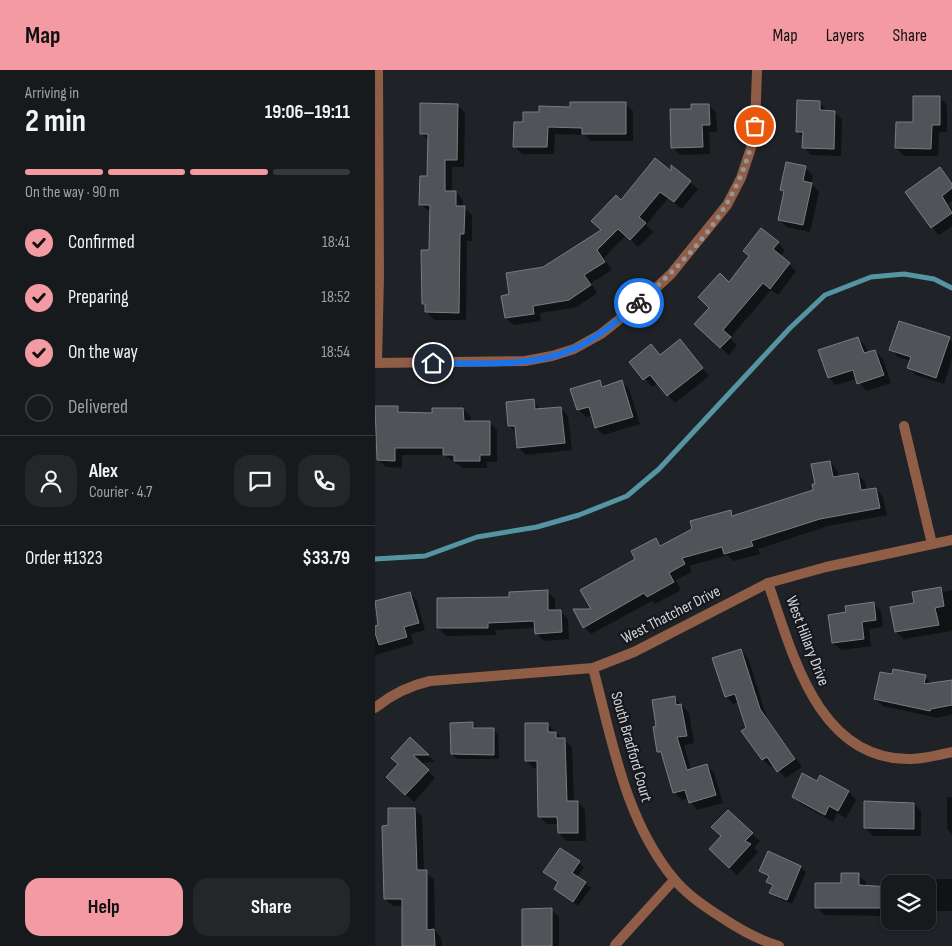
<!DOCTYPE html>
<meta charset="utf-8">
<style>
body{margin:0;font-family:"Sofia Sans Condensed",sans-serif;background:#242729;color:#f1f3f6;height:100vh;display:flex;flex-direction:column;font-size:19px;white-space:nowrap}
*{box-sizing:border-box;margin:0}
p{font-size:16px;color:#9ea1a3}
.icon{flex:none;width:28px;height:28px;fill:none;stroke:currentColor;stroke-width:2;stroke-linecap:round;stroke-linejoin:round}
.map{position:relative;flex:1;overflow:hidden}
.drawer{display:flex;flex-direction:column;background:#171a1c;width:375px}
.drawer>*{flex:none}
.fabs{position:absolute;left:506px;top:805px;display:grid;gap:10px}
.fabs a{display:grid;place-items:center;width:55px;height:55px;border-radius:10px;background:#171a1c;box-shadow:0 1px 4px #0004,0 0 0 1px #36383b;font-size:25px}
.pin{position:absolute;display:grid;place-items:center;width:42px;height:42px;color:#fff;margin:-21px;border:2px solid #fff;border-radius:50%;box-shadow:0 1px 5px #0007}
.courier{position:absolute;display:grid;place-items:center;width:50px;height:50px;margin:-25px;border:4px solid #1a73e8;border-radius:50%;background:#fff;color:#222;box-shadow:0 1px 6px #0007}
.overview em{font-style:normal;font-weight:700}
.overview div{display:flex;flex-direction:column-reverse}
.overview{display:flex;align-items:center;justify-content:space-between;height:85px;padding:0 25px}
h1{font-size:32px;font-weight:700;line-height:38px}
.bar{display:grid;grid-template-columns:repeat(4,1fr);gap:8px 5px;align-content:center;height:60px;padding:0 25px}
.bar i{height:6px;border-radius:4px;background:#36383b}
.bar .active{background:#f49aa3}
.bar p{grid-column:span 4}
.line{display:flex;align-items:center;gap:12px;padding:0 25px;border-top:1px solid #36383b}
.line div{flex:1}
.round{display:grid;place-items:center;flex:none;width:52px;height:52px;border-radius:15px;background:#242729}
ol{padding:0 25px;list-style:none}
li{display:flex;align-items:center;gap:15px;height:55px}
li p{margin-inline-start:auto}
li .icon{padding:5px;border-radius:50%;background:#f49aa3;color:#111;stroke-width:4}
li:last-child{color:#9ea1a3}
li i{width:28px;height:28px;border:2px solid #36383b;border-radius:50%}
.action{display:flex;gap:10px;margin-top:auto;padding:10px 25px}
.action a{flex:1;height:58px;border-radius:15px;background:#f49aa3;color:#111;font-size:20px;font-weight:700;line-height:58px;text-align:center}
.action a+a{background:#242729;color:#f1f3f6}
header{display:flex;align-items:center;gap:30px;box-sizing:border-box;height:70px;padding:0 25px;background:#f49aa3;color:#111}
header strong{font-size:24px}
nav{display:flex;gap:28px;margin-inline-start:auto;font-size:18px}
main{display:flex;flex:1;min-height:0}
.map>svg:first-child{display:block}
.shadow{fill:#0007}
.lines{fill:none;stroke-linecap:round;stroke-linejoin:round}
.stream{stroke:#5595a3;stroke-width:5}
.building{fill:#505358;stroke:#797c82}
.minor{stroke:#905d47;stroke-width:10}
.done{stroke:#939598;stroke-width:5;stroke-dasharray:0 9}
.route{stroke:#1a73e8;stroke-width:6}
.labels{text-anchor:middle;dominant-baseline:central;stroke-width:4.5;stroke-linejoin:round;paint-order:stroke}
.street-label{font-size:16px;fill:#d2d3d6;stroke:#16181d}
</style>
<header>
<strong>Map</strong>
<nav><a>Map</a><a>Layers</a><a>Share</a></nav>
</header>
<main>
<section class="drawer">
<div class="overview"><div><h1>2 min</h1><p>Arriving in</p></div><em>19:06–19:11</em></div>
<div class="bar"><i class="active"></i><i class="active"></i><i class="active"></i><i></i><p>On the way · 90 m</p></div>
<ol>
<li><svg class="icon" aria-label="check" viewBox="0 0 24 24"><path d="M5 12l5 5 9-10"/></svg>Confirmed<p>18:41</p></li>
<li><svg class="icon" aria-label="check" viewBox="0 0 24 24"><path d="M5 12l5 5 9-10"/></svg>Preparing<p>18:52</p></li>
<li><svg class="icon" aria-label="check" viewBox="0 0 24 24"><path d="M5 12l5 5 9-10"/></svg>On the way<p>18:54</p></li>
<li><i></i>Delivered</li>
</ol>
<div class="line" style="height:90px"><a class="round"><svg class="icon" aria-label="person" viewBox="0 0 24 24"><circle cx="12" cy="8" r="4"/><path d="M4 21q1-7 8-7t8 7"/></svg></a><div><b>Alex</b><p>Courier · 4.7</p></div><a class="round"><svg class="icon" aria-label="chat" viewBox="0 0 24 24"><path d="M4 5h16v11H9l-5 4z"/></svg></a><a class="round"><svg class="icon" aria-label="phone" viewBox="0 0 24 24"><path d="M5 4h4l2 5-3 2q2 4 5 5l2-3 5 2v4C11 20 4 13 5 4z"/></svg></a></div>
<div class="line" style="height:65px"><div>Order #1323</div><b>$33.79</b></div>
<div class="action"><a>Help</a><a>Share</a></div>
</section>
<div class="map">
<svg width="577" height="876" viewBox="0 0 577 876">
<rect width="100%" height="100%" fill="#1f2226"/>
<g class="shadow">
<path d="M565 28 572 35V62H564L563 86H529L521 78 539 54Z"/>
<path d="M445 32 452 42H459L467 49 466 86 436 85 429 77V68L422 61Z"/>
<path d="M251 34 258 41V71H216L210 65 180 64 179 84H147L139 76 149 54 165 44Z"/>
<path d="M82 35 90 43 89 97H77V122H81L88 130V137L97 145V171H92L91 250H59L51 242 52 238 48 234 55 182 56 142 46 135 53 107 54 71 46 63Z"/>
<path d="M334 35 341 43 342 62H334L335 84 305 85 297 77 317 40Z"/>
<path d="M430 98 438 105 436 113 444 122 435 162 412 157 404 149 410 123 406 120Z"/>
<path d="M565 99 577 113V131L573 134 577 139V156L564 165 557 157Z"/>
<path d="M298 104 315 112 323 119 307 139 293 128 271 155 278 162 263 177 251 165 229 188 237 200 216 213 222 223 202 237 165 243 166 251 139 255 131 248 136 225 169 198 227 161 246 132Z"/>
<path d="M403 173 410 180 405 187 421 201 403 225 396 220 355 268 362 275 354 285 328 261 335 238 354 214Z"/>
<path d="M483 268 490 276 493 283 500 281 508 289 516 313 491 321 482 309 461 315 454 308 445 281Z"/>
<path d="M574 269 577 272V289L569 314 541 305 533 297 536 291 523 287 516 279Z"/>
<path d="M305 271 334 306 300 333 283 313 277 317 256 292 276 276 286 286Z"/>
<path d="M224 311 230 317 247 312 254 319 265 354 229 365 221 358 218 345 211 347 203 339Z"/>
<path d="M158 331 166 340 185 338 193 346 197 380 151 385 143 377 142 363 134 356Z"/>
<path d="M0 337 22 338 28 343 58 344 88 339 96 347V352H114L122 360V392H112V398H88L69 385H27V398L11 397 3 390V374H0Z"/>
<path d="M455 392 462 400 464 408 482 404 490 412 492 421 501 419 508 427 512 445 453 456 383 479 385 484 358 491 353 485 314 496 317 502 301 510 306 520 280 534 277 531 216 564 209 557 218 540 281 469 288 476 355 441 360 446 440 421Z"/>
<path d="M566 518 569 522 577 520V561L529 569 521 562 541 534Z"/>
<path d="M172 521 180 529V541H185L193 549 194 569 169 571 161 563V558L120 560 121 565 71 566 63 558 136 529Z"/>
<path d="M34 523 42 531 50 560 36 564 38 574 0 585V557L5 556 0 533Z"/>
<path d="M498 533 506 541 508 557 494 559 496 576 466 580 458 573 472 544Z"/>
<path d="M365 580 373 588 392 648 427 697 411 708 399 695 396 697 388 690 368 661 372 659 364 632 358 634 351 626Z"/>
<path d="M550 607 557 614 577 611V644L563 648 508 636 500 629Z"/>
<path d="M300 628 314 643 319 673 309 675 316 700 331 695 339 703 348 733 322 740 313 728 307 730 299 722 289 687 283 682V657Z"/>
<path d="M98 654 103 659H118L123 664 124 689H82L77 684Z"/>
<path d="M172 654 197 677 199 732H203L210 740 211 771H191L184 763V754H172L164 746V698H159L151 691Z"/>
<path d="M35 669 60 692 44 693 60 708 39 732 20 715 24 694Z"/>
<path d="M446 707 474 722 481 730 471 748 462 743 458 752 426 734 418 727 442 713Z"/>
<path d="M572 727H577V764L572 759Z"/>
<path d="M539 734 546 741V766H498L490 758Z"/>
<path d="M39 739 47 746 49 802 59 809 60 861 66 868 67 876H29L28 836H18L10 829 14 756Z"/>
<path d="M377 764 385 771 379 778 383 782 362 805 343 787Z"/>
<path d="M185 779 209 797 202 807 216 818 203 836 185 823 184 813 170 802Z"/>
<path d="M426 797 431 802 417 834 401 827 396 822 398 817 393 811 394 808 386 801Z"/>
<path d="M483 805 491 812V817L515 818V846L449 845 442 837 467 814Z"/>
<path d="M577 809V841H552V814H526V810Z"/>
<path d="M176 840 184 847V876H149Z"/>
</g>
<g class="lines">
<path class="stream" d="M0 489 50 486 102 467 162 457 204 445 252 426 284 399 415 258 450 225 496 207 529 204 559 209 577 218"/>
</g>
<g class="building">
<path d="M538 26H565V55H557L556 79 520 78 521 52H538Z"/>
<path d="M422 30 445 31V40L460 41 459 79 427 78 428 62H421Z"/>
<path d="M195 32H251V64H207V58L173 57 172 77H138L139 52H148V42H164V36L195 37Z"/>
<path d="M45 33 83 34 82 90H70V121H81V136H90L89 164H85L84 243 50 242V234H47L46 180H54L55 135H44L45 106H52L53 64H45Z"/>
<path d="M316 34H334L335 55H327L328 77 296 78 295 39H316Z"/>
<path d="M280 88 296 101V95L316 111 299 132 285 122 264 147 271 153 255 170 243 159 222 180 230 192 209 205 216 215 194 230 158 236 159 244 130 248 126 226 134 224 131 203 168 197 226 160 216 151 241 125 246 130Z"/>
<path d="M411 92 431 96 428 111 437 113 428 155 403 150 409 121 405 120Z"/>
<path d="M565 97 577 114V118L567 126 577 143 556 158 530 122Z"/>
<path d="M386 158 404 172 398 179 415 193 395 219 388 213 348 260 356 267 345 278 319 254 334 238 323 227 345 203 354 212 374 186 368 181Z"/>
<path d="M524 251 575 267 561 308 532 298 536 287 514 280Z"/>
<path d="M483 267 489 283 500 280 509 305 482 314 478 300 453 308 443 280Z"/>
<path d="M305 269 328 298 292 326 275 305 268 310 254 292 276 274 285 285Z"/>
<path d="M225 310 227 317 247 310 258 347 220 358 214 337 202 340 195 319Z"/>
<path d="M159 329 160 339 186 337 190 373 142 378 140 356H133L131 332Z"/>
<path d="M0 336H23V342L57 343V338H88L89 351H115V385H105V391H79V385H68V378H20V391L2 390Z"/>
<path d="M455 391 458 407 483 403 486 420 501 418 505 438 445 449 376 471 378 476 349 484 347 477 307 488 310 494 294 503 299 512 272 527 269 523 208 558 198 539H216L205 520 260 489 256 481 281 468 285 476 317 459 315 451 356 440 357 446 438 420 437 414H440L436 394Z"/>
<path d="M566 517 569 536 560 538 564 555 520 562 515 537 539 533 537 522Z"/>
<path d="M173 520V540H186L187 562 160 564 159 551 113 553V558H62V528L134 527V522Z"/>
<path d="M35 522 44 553 29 557 32 567 4 575 0 563V556L3 555 0 531Z"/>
<path d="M499 532 501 550 487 552 489 569 457 573 453 545 471 542 470 536Z"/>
<path d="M366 579 385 639 420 689 402 702 392 687 387 690 366 661 371 658 360 624 350 627 337 588Z"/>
<path d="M518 599 551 605 549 614 577 610V635L556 639 555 641 499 629 505 602 517 604Z"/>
<path d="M300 626 301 635 306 634 312 666 302 667 312 700 332 694 341 725 314 733 310 720 298 723 286 682H282L278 657 281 656 277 630Z"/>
<path d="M98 652V658H119V685L76 684 75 653Z"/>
<path d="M150 653H173V662H181V668H190L192 731H203V763H183L182 747H163L162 691H150Z"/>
<path d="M35 667 54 685H38L54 700 30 725 11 707 23 694 16 688Z"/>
<path d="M427 703 442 711 445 705 474 721 463 741 454 736 450 745 417 727Z"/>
<path d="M489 731 539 733V759L489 758Z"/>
<path d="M13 738H40L42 800H52V860L59 859 60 876H27V829H9L7 756 13 755Z"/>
<path d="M353 740 378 763 370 771 376 774 354 798 334 779 346 766 336 757Z"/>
<path d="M185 778 205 791 197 803 211 812 198 832 179 819 183 812 168 802Z"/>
<path d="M393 781 426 796 412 830 394 823 398 815 391 812 394 806 384 801Z"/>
<path d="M466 803H484V815L515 817V838H440V813H466Z"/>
<path d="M177 838V876H147V839Z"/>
</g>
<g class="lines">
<g class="minor">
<path d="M2 292 4 206 3 0"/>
<path d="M0 293 150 291 177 286 199 279 226 264 265 233 296 204 352 135 366 108 376 78 380 56 382 0"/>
<path d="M529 356 557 474"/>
<path d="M393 513C417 581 442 691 536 689 549 689 564 685 577 682"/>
<path d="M218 598C237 670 250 750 299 809 311 824 330 837 346 847 364 859 383 870 404 876"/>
<path d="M0 638C17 624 33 616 55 611L218 598 259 582 393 513 451 497 577 470"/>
<path d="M240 875 299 810"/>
</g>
</g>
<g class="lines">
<path class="done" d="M264 233C319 183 368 132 380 56"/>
<path class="route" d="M58 293C104 293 156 298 198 279 223 268 243 250 264 233"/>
</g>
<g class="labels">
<g class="street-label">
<text transform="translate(296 545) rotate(-27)">West Thatcher Drive</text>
<text transform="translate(432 571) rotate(69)">West Hillary Drive</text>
<text transform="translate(256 677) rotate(74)">South Bradford Court</text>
</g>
</g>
</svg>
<div class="fabs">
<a><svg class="icon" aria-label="layers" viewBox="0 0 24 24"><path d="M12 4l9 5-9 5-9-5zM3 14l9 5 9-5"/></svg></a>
</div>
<div class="pin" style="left:380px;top:56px;background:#ea580c"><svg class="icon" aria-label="bag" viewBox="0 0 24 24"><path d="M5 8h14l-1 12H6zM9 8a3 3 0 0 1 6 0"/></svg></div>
<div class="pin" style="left:58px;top:293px;background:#1f2937"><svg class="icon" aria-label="home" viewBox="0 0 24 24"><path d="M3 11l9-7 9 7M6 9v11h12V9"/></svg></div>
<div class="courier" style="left:264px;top:233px"><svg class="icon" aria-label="bike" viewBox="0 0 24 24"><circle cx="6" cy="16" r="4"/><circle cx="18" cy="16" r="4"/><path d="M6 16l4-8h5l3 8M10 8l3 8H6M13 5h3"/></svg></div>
</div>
</main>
